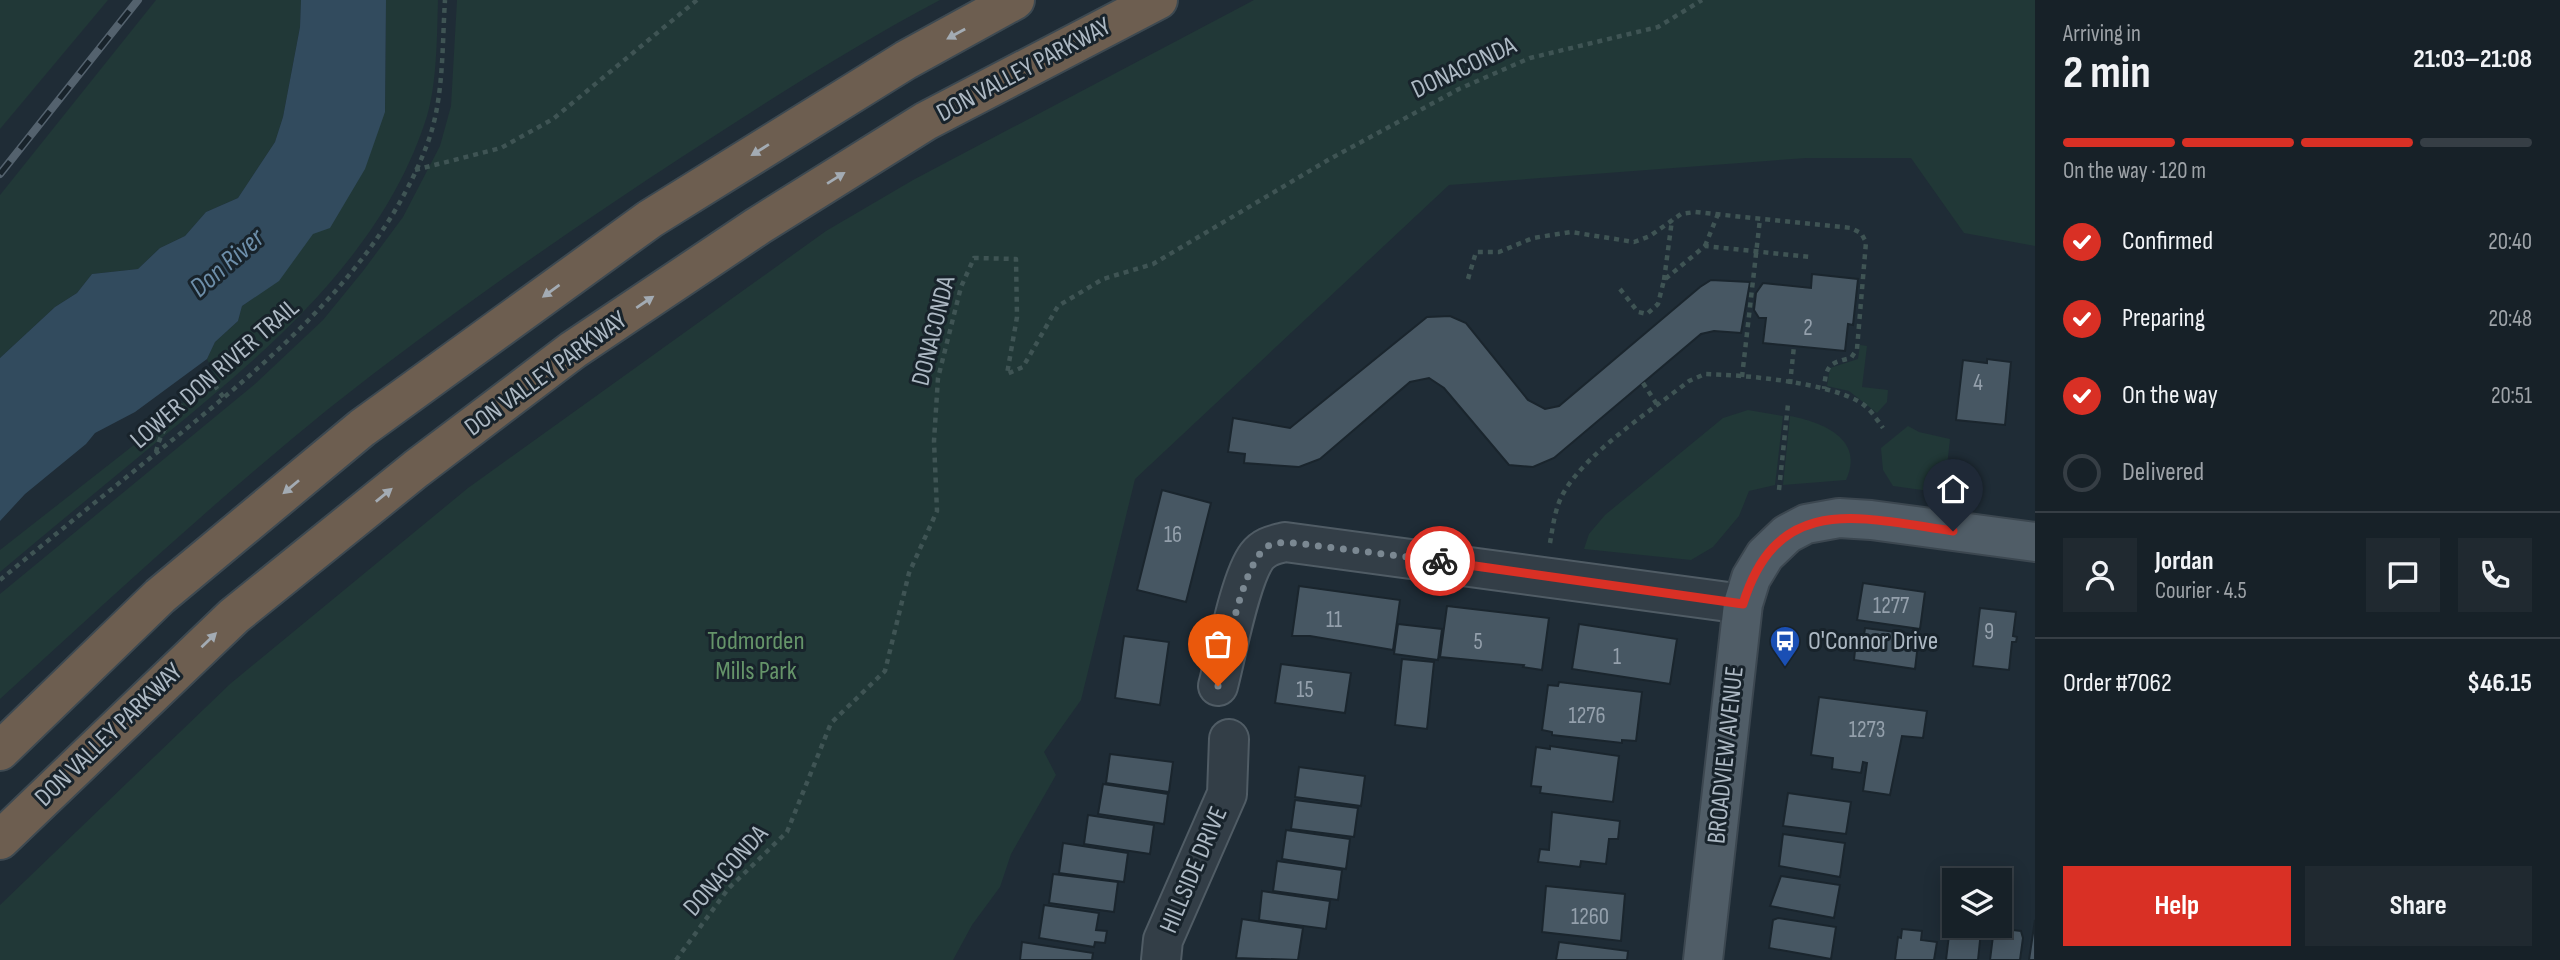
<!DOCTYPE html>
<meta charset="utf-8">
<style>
body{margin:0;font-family:"Sofia Sans Condensed",sans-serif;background:#202930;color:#f1f3f6;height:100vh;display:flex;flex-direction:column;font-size:26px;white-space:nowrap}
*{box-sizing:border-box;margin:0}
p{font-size:23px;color:#9ea3a8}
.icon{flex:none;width:38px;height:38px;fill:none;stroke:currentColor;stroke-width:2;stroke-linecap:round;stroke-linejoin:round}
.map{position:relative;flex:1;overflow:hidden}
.details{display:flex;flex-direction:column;background:#172128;width:525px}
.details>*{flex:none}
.controls{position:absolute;left:1942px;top:868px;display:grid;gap:14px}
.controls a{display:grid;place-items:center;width:70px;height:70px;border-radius:0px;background:#172128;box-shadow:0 4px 18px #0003,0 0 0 2px #363e45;font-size:35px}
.pin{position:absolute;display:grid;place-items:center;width:60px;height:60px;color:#fff;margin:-72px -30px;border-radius:50% 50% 50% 0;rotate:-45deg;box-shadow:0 0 7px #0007}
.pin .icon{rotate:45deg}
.courier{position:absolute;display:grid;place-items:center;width:70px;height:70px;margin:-35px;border:5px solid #d93025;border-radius:50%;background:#fff;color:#222;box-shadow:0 2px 9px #0007}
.summary em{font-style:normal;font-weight:700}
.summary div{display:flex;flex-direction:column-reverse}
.summary{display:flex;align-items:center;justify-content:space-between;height:119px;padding:0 28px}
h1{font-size:46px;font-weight:700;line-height:52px}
.bar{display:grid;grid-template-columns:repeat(4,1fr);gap:10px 7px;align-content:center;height:84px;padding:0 28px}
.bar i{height:9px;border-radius:5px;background:#363e45}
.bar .selected{background:#d93025}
.bar p{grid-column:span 4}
.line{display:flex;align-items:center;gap:18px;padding:0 28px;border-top:2px solid #363e45}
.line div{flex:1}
.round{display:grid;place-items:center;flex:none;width:74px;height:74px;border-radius:0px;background:#202930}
ol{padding:0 28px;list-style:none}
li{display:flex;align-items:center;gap:21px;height:77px}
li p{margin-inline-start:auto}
li .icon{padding:7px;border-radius:50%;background:#d93025;color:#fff;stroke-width:4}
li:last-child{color:#9ea3a8}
li i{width:38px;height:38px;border:4px solid #363e45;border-radius:50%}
.action{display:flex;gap:14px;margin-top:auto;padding:14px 28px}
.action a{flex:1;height:80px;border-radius:0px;background:#d93025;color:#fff;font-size:28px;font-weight:700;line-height:80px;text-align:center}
.action a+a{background:#202930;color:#f1f3f6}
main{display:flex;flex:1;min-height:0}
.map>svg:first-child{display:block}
.green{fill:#213837}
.water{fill:#324b5e}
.building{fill:#475763;stroke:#1a252d;stroke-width:2}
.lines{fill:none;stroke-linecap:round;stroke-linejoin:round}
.minor-casing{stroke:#505c65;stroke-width:42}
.major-casing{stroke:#3c4750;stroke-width:42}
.highway-casing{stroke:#3d4951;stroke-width:42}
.path{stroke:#3f5454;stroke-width:4.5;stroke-dasharray:5 5;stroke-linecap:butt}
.minor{stroke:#333e47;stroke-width:38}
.major{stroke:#505d67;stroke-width:38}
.highway{stroke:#6d5e50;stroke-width:38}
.rail-casing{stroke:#54626e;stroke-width:8}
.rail{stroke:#18232b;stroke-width:5;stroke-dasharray:16;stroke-linecap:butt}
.oneway{fill:#a3abb3}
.done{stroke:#7b8892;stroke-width:7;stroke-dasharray:0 12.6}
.route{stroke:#d93025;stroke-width:9}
.labels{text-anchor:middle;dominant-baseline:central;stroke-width:6;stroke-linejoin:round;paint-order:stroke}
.number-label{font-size:23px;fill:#94a0ac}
.street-label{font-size:26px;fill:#adb9c4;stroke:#18232b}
.park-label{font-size:26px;fill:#659469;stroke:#18232b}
.poi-label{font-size:26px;fill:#adb9c4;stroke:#18232b;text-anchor:start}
.water-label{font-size:28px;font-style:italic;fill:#6d8ea9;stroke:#18232b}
</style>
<main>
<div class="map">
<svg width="2035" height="960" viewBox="0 0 2035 960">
<rect width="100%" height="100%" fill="#1f2c36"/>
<g class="green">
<path d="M0 0H108L0 129Z"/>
<path d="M156 0H301L300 27 283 117 275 142 238 198 206 212 185 236 160 248 138 269 92 274 77 293 55 307 0 358V195Z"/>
<path d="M386 0H438C437 35 437 83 427 116 384 253 271 348 164 436 109 481 55 526 0 572V550L139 441 215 375 207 359 215 342 238 321 242 306 279 280 313 233 385 112Z"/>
<path d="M457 0H940C853 46 770 100 688 153 564 234 443 318 327 410 214 502 107 601 0 699V594L255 384 323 320 363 271 403 217 440 146 451 106Z"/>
<path d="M1254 0H2035V246L1964 233 1911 158H1806L1449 185 1135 479 1081 700 1044 752 1056 775 1011 854 1000 887 972 925 953 960H0V905L230 684 468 488 826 231 913 180Z"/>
<path d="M1860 345 1867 346 1862 387 1888 390 1887 402 1877 413 1849 391 1827 386 1830 368 1858 359Z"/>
<path d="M1748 410 1783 416 1775 485 1749 491 1739 516 1713 547 1691 560 1584 549 1589 534 1605 515 1723 418Z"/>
<path d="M1790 416C1822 422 1865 439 1846 480L1783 485Z"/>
<path d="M1908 426 1919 432 1950 439 1944 493 1893 486 1883 470 1881 448Z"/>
</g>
<path class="water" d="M301 0H386L385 112 365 169 330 228 313 234 279 281 242 306 238 321 215 342 207 359 135 412 95 433 86 444 25 494 0 521V358L55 307 77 293 92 274 138 269 160 248 185 236 206 212 238 198 275 142 283 117 300 27Z"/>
<g class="building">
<path d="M1812 274 1858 279 1853 325 1848 324 1845 351 1763 343 1766 318H1759L1754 310 1756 293 1763 283 1811 288Z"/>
<path d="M1711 280 1750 282 1741 333 1714 331 1701 334 1554 458 1533 467 1509 465 1444 388 1429 378 1410 382 1320 459 1299 467 1244 463 1245 454 1228 452 1233 418 1290 428 1427 317 1450 316 1466 323 1528 400 1545 409 1559 406 1700 287Z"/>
<path d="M1987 359 2011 362 2005 425 1956 420 1963 360 1987 363Z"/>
<path d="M1162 490 1211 503 1186 602 1137 590Z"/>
<path d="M1863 583 1925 592 1920 629 1857 620Z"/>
<path d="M1299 586 1400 600 1393 650 1310 636H1292Z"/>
<path d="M1447 606 1549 618 1542 670 1523 667 1524 665 1440 657Z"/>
<path d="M1980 608 2016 612 2013 636 2017 637 2016 642H2012L2009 670 1973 666Z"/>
<path d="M1398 624 1442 629 1438 660 1394 654Z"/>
<path d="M1579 624 1677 639 1670 684 1572 669Z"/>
<path d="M1865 628 1919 635 1915 669 1854 660 1856 641 1863 642Z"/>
<path d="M1124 636 1169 642 1160 705 1115 698Z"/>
<path d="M1402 659 1434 662 1427 729 1395 725Z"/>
<path d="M1281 664 1351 673 1345 713 1275 703Z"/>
<path d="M1559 682 1642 692 1636 741 1622 740V743L1552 735V732L1542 730 1548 685 1558 686Z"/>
<path d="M1819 697 1927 711 1923 738 1902 736 1890 795 1863 791 1867 763 1863 762 1861 773 1832 769 1833 758 1811 755Z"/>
<path d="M1550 746 1619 756 1613 802 1540 793 1541 787 1531 786 1536 747 1550 749Z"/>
<path d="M1110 754 1173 762 1169 792 1106 783Z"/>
<path d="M1299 767 1365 776 1361 806 1295 797Z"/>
<path d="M1103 784 1168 794 1164 824 1098 814Z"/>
<path d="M1788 793 1851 802 1846 834 1783 826Z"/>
<path d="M1295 800 1358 808 1354 837 1291 829Z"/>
<path d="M1552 812 1620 821 1618 839H1609L1606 864 1581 861 1580 867 1538 862 1540 849 1549 850Z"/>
<path d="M1088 815 1154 825 1150 854 1084 844Z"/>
<path d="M1286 830 1350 839 1346 869 1282 859Z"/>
<path d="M1783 834 1845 843 1840 877 1779 866Z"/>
<path d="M1063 843 1128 853 1124 882 1059 873Z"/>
<path d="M1277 861 1342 870 1338 900 1273 891Z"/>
<path d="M1053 874 1118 882 1114 912 1049 903Z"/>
<path d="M1781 876 1840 885 1834 918 1770 906Z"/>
<path d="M1546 886 1625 894 1621 941 1542 932Z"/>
<path d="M1262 891 1330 901 1326 929 1259 920Z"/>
<path d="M1044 905 1099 913 1096 930 1107 931 1105 943 1095 942 1094 947 1039 938Z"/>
<path d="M1778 918 1836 927 1831 959 1769 948 1773 920Z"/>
<path d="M1242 919 1303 928 1298 960 1236 958Z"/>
<path d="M2035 921V960H2029L2035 920Z"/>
<path d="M1950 927 1981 931 1978 960H1946Z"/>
<path d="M1902 929 1922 931 1921 940 1937 942 1934 960H1895L1898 937 1901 938Z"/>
<path d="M2013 930 2021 931 2023 938 2020 960H1990L1993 936 2012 938Z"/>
<path d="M1022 942 1093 953 1092 960H1020Z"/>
<path d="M1559 942 1628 951 1627 960H1556Z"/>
</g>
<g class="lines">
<g class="minor-casing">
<g id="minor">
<path d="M1218 686C1226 656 1240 578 1257 556 1265 546 1274 545 1285 542L1743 604"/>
<path d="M1161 960 1163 940 1227 794 1229 739"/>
</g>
</g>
<g class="major-casing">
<path id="major" d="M1703 960 1743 604 1751 578 1765 555 1787 534 1806 524 1839 518 1871 520 2035 542"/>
</g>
<g class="highway-casing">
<g id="highway">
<path d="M0 751 160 596 362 428 650 219 906 60 1015 0"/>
<path d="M0 840 234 616 416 469 573 350 758 226 926 121 1158 0"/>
</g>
</g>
<g class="path">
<path d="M415 170 501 148 553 119 697 0"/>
<path d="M1705 246 1718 214"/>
<path d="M1468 279 1476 252H1499L1533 238 1571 232 1634 242 1650 236 1681 214 1695 212 1851 228 1861 233 1866 242 1857 349 1851 358C1829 363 1826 365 1824 389"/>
<path d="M1664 280 1672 220"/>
<path d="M1620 289 1638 312 1647 314 1658 304 1664 280 1705 246 1810 257"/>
<path d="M1742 377 1760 219"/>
<path d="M1643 383 1658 406"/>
<path d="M1790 384 1794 346"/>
<path d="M156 452C163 421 186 399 210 379L224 398"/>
<path d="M1779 490 1788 404"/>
<path d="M1550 543C1553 526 1555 507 1564 492 1587 452 1652 410 1689 381L1705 374C1745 375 1823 382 1858 401 1869 407 1876 418 1883 428"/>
<path d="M0 580C53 536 107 493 160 450 265 365 380 272 428 142 444 98 442 46 445 0"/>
<path d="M676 960 728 889 787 832 831 723 885 671 909 573 937 511 934 441 938 378 961 287 974 258 1016 259 1017 317 1007 374 1023 367 1058 306 1103 279 1153 264 1328 160 1459 89 1530 58 1658 27 1702 0"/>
</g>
<use href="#minor" class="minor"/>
<use href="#major" class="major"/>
<use href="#highway" class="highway"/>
<g class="rail-casing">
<path id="rail" d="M0 174 138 0"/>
</g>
<use href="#rail" class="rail"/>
</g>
<defs><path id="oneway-solid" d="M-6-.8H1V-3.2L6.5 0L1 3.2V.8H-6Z" transform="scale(1.75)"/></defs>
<g class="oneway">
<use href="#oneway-solid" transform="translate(956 34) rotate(151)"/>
<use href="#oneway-solid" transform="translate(760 150) rotate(148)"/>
<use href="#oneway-solid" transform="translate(836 178) rotate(-32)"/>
<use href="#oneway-solid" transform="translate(551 291) rotate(144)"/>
<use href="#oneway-solid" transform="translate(645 302) rotate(-34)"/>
<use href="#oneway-solid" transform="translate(291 487) rotate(140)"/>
<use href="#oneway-solid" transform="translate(384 495) rotate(-39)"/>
<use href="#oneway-solid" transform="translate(209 640) rotate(-44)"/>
</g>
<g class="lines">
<path class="done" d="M1218 686C1226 657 1243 557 1270 545 1280 541 1292 543 1303 544L1440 561"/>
<path class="route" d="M1440 561 1743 604C1778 491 1861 518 1953 531"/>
</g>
<defs>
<g id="bus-pin" transform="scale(1.575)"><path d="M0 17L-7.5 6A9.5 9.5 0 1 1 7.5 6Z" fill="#1a4fb4" stroke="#18232b"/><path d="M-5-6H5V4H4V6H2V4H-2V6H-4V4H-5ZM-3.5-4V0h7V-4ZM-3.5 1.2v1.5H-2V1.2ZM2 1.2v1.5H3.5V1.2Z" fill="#fff"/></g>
</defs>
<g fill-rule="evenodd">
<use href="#bus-pin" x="1785" y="641"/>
</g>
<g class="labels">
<g class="number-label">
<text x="1808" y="328">2</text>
<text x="1978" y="383">4</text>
<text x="1173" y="535">16</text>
<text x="1891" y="606">1277</text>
<text x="1334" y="620">11</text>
<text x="1989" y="632">9</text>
<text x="1478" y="642">5</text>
<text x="1617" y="657">1</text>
<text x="1305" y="690">15</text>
<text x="1587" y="716">1276</text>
<text x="1867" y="730">1273</text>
<text x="1590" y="917">1260</text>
</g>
<g class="street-label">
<text transform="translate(1464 68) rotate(-25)">DONACONDA</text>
<text transform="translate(1024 70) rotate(-28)">DON VALLEY PARKWAY</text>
<text transform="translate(934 331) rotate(-76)">DONACONDA</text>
<text transform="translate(215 374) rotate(-41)">LOWER DON RIVER TRAIL</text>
<text transform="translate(546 374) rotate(-36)">DON VALLEY PARKWAY</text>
<text transform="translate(109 735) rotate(-44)">DON VALLEY PARKWAY</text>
<text transform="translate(1726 755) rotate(-84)">BROADVIEW AVENUE</text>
<text transform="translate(1194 870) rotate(-67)">HILLSIDE DRIVE</text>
<text transform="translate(726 871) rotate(-48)">DONACONDA</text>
</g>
<g class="park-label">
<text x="756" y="641">Todmorden<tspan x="756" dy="30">Mills Park</tspan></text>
</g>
<g class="poi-label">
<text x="1808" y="641">O'Connor Drive</text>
</g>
<g class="water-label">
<text transform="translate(227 263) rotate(-41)">Don River</text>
</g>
</g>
</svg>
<div class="controls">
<a><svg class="icon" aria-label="layers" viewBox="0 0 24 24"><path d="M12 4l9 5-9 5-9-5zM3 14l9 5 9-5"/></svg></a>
</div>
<div class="pin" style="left:1218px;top:686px;background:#ea580c"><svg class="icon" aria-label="bag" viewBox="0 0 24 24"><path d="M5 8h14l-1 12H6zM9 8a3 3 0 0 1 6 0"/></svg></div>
<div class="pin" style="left:1953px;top:531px;background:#1f2937"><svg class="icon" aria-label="home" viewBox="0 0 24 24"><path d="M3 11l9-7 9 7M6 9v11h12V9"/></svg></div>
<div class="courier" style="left:1440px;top:561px"><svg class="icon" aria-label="bike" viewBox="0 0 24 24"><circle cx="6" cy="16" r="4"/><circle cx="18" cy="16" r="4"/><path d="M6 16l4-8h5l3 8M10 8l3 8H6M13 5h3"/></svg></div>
</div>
<section class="details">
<div class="summary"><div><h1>2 min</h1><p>Arriving in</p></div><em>21:03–21:08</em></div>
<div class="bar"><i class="selected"></i><i class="selected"></i><i class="selected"></i><i></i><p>On the way · 120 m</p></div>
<ol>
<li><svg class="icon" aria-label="check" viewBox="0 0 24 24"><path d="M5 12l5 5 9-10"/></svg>Confirmed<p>20:40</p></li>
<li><svg class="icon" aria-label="check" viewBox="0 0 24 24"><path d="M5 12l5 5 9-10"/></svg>Preparing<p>20:48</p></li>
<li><svg class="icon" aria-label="check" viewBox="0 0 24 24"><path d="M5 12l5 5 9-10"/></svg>On the way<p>20:51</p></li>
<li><i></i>Delivered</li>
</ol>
<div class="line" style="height:126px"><a class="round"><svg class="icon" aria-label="person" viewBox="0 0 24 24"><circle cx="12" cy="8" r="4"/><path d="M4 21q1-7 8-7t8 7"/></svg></a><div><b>Jordan</b><p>Courier · 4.5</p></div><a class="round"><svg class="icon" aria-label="chat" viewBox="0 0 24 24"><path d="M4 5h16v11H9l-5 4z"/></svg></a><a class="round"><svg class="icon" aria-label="phone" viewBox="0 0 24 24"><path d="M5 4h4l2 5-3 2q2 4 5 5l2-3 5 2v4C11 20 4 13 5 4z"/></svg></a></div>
<div class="line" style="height:91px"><div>Order #7062</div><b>$46.15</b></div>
<div class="action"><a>Help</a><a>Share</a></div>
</section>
</main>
